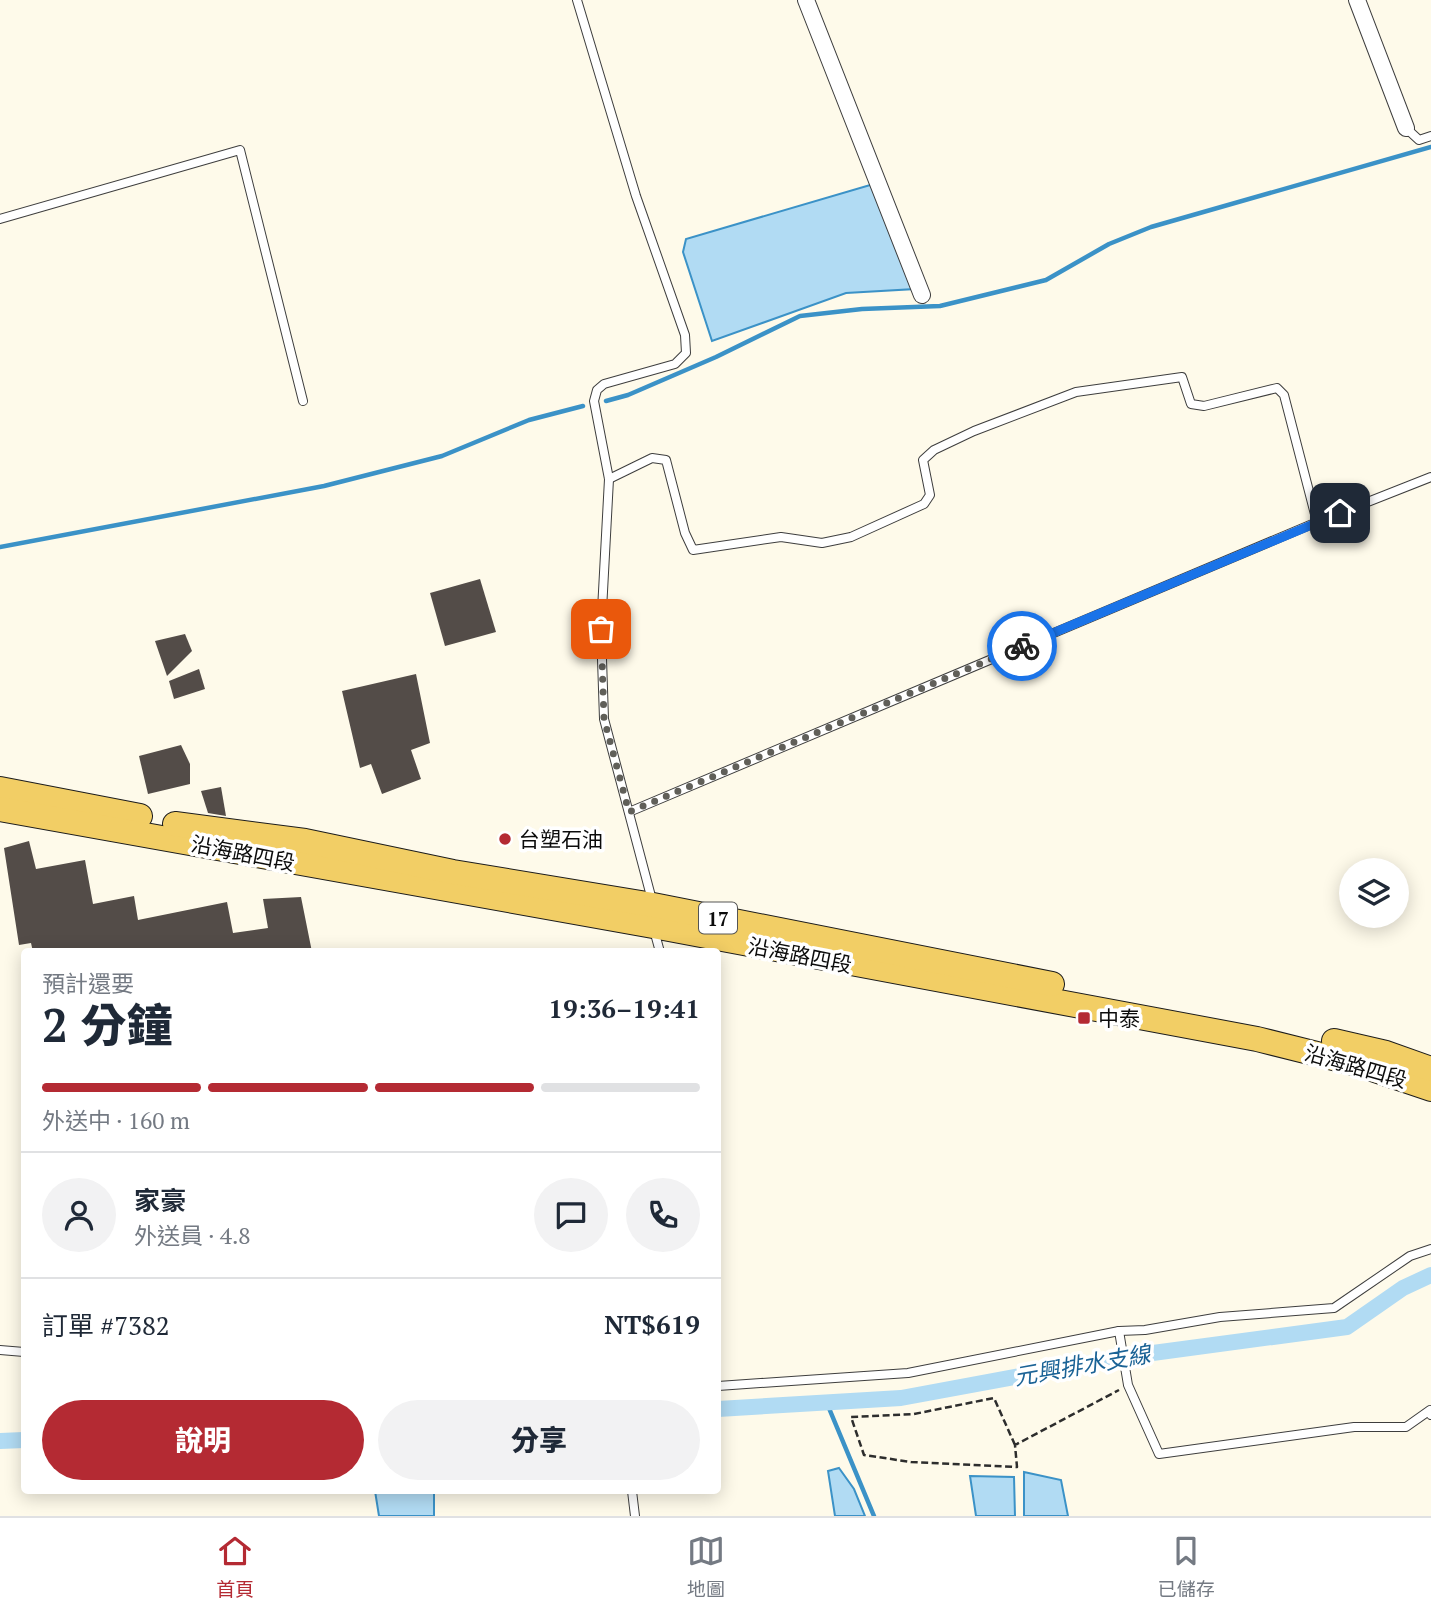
<!DOCTYPE html>
<html lang="zh-TW">
<meta charset="utf-8">
<style>
body{margin:0;font-family:"PT Serif","Noto Sans TC",serif;background:#f2f2f3;color:#1f2937;height:100vh;display:flex;flex-direction:column;font-size:26px;white-space:nowrap}
*{box-sizing:border-box;margin:0}
p{font-size:23px;color:#747a83}
.icon{flex:none;width:38px;height:38px;fill:none;stroke:currentColor;stroke-width:2;stroke-linecap:round;stroke-linejoin:round}
.map{position:relative;flex:1;overflow:hidden}
.side{position:absolute;left:21px;top:948px;width:700px;height:546px;display:flex;flex-direction:column;background:#fff;border-radius:7px;box-shadow:0 4px 18px #0003}
.side>*{flex:none}
.tools{position:absolute;left:1339px;top:858px;display:grid;gap:14px}
.tools a{display:grid;place-items:center;width:70px;height:70px;border-radius:50%;background:#fff;box-shadow:0 4px 18px #0003;font-size:35px}
.pin{position:absolute;display:grid;place-items:center;width:60px;height:60px;color:#fff;margin:-30px;border-radius:14px;box-shadow:0 4px 10px #0006}
.courier{position:absolute;display:grid;place-items:center;width:70px;height:70px;margin:-35px;border:5px solid #1a73e8;border-radius:50%;background:#fff;color:#222;box-shadow:0 2px 9px #0007}
.head em{font-style:normal;font-weight:800}
.head div{display:flex;flex-direction:column-reverse}
.head{display:flex;align-items:center;justify-content:space-between;height:119px;padding:0 21px}
h1{font-size:46px;font-weight:800;line-height:52px}
.bar{display:grid;grid-template-columns:repeat(4,1fr);gap:10px 7px;align-content:center;height:84px;padding:0 21px}
.bar i{height:9px;border-radius:5px;background:#e0e1e3}
.bar .selected{background:#b42a33}
.bar p{grid-column:span 4}
.line{display:flex;align-items:center;gap:18px;padding:0 21px;border-top:2px solid #e0e1e3}
.line div{flex:1}
.round{display:grid;place-items:center;flex:none;width:74px;height:74px;border-radius:37px;background:#f2f2f3}
.button{display:flex;gap:14px;margin-top:auto;padding:14px 21px}
.button a{flex:1;height:80px;border-radius:42px;background:#b42a33;color:#fff;font-size:28px;font-weight:800;line-height:80px;text-align:center}
.button a+a{background:#f2f2f3;color:#1f2937}
.tab-bar{display:flex;justify-content:space-around;align-items:center;height:98px;border-top:2px solid #e0e1e3;background:#fff;font-size:19px;color:#747a83}
.tab-bar a{display:grid;justify-items:center;gap:4px}
.tab-bar .selected{color:#b42a33}
.map>svg:first-child{display:block}
.water{fill:#b1dbf3;stroke:#3b92c7;stroke-width:2}
.lines{fill:none;stroke-linecap:round;stroke-linejoin:round}
.stream{stroke:#3b92c7;stroke-width:4.5}
.canal{stroke:#b1dbf3;stroke-width:16}
.building{fill:#534c48}
.lane-casing{stroke:#3e3e3e;stroke-width:10}
.street-casing{stroke:#3e3e3e;stroke-width:18}
.primary-casing{stroke:#1c1c1c;stroke-width:26}
.path{stroke:#2d2d2d;stroke-width:2.5;stroke-dasharray:7 3.5;stroke-linecap:butt}
.lane{stroke:#fff;stroke-width:8}
.street{stroke:#fff;stroke-width:16}
.primary{stroke:#f2ce65;stroke-width:24}
.done{stroke:#605f59;stroke-width:7;stroke-dasharray:0 12.6}
.route{stroke:#1a73e8;stroke-width:9}
.poi-dot{fill:#b42a33;stroke:#fff;stroke-width:2.5}
.labels{text-anchor:middle;dominant-baseline:central;stroke-width:7;stroke-linejoin:round;paint-order:stroke}
.shield{fill:#fff;stroke:#545454;stroke-width:2}
.shield-label{font-size:19px;font-weight:bold;fill:#0b0b0b}
.poi-label{font-size:21px;fill:#0b0b0b;stroke:#fff;text-anchor:start}
.street-label{font-size:21px;fill:#0b0b0b;stroke:#fff}
.water-label{font-size:23px;font-style:italic;fill:#1b6396;stroke:#fff}
</style>
<div class="map">
<svg width="1431" height="1516" viewBox="0 0 1431 1516">
<rect width="100%" height="100%" fill="#fefaea"/>
<g class="water">
<path d="M877 183 915 289 846 293 712 341 683 252 686 239Z"/>
<path d="M839 1468 854 1489 865 1516H835L828 1471Z"/>
<path d="M1024 1472 1061 1480 1068 1516H1024Z"/>
<path d="M970 1476 1014 1477 1015 1516H976Z"/>
<path d="M375 1491H434V1516H379Z"/>
</g>
<g class="lines">
<g class="stream">
<path d="M606 401 628 395 716 357 800 316 862 309 940 306 1046 280 1109 244 1151 227 1431 147"/>
<path d="M0 547 324 486 442 456 529 420 583 406"/>
<path d="M826 1401 874 1516"/>
</g>
<g class="canal">
<path d="M718 1409 901 1398 1123 1357 1347 1327 1403 1288 1431 1275"/>
<path d="M0 1441 24 1440"/>
</g>
</g>
<g class="building">
<path d="M480 579 496 632 445 646 430 593Z"/>
<path d="M185 634 192 651 167 676 155 641Z"/>
<path d="M199 669 205 689 174 699 169 681Z"/>
<path d="M416 674 430 743 411 750 421 779 382 794 371 764 360 768 342 691Z"/>
<path d="M181 745 190 764V784L148 794 139 756Z"/>
<path d="M221 787 226 816 208 813 201 791Z"/>
<path d="M29 841 36 869 85 860 93 904 134 896 138 920 227 902 233 933 268 928 263 899 301 897 312 952H33L31 943 19 945 4 848Z"/>
</g>
<g class="lines">
<g class="lane-casing">
<g id="lane">
<path d="M577 0 636 196 685 335 686 353 675 364 604 384 597 390 594 401 609 479 601 629 604 719 652 900"/>
<path d="M1406 128 1419 140 1431 136"/>
<path d="M0 219 240 150 303 401"/>
<path d="M609 479 652 458 666 460 685 533 693 550 781 537 822 543 851 537 924 504 930 495 923 460 934 450 974 431 1076 392 1182 377 1191 404 1204 406 1277 388 1284 395 1317 522"/>
<path d="M629 812 1317 522 1431 477"/>
<path d="M654 930 660 952"/>
<path d="M1119 1331 1128 1385 1159 1454 1354 1427H1406L1430 1410 1431 1415"/>
<path d="M0 1350 24 1352"/>
<path d="M718 1386 908 1373 1119 1331 1145 1330 1220 1317 1334 1308 1410 1256 1431 1249"/>
<path d="M632 1491 635 1516"/>
</g>
</g>
<g class="street-casing">
<g id="street">
<path d="M806 0 922 295"/>
<path d="M1357 0 1406 128"/>
</g>
</g>
<g class="primary-casing">
<g id="primary">
<path d="M0 789 140 816"/>
<path d="M0 809 653 926 1257 1039 1357 1064 1431 1089"/>
<path d="M175 824 305 841 453 872 653 905 1052 984"/>
<path d="M1334 1041 1386 1053 1431 1069"/>
</g>
</g>
<path class="path" d="M1015 1445 994 1398 914 1414 851 1417 864 1455 911 1462 1017 1467 1015 1445 1119 1390"/>
<use href="#lane" class="lane"/>
<use href="#street" class="street"/>
<use href="#primary" class="primary"/>
</g>
<g class="lines">
<path class="done" d="M601 629 604 719 629 812 1022 646"/>
<path class="route" d="M1022 646 1340 513"/>
</g>
<g class="poi-dot">
<circle cx="505" cy="839" r="7"/>
<rect x="1077" y="1011" width="14" height="14" rx="3.5"/>
</g>
<g class="labels">
<rect class="shield" x="699" y="902.5" width="38" height="31" rx="5"/>
<g class="shield-label">
<text x="718" y="918">17</text>
</g>
<g class="poi-label">
<text x="519" y="839">台塑石油</text>
<text x="1098" y="1018">中泰</text>
</g>
<g class="street-label">
<text transform="translate(243 853) rotate(11)">沿海路四段</text>
<text transform="translate(800 955) rotate(11)">沿海路四段</text>
<text transform="translate(1356 1066) rotate(16)">沿海路四段</text>
</g>
<g class="water-label">
<text transform="translate(1082 1365) rotate(-10)">元興排水支線</text>
</g>
</g>
</svg>
<div class="tools">
<a><svg class="icon" aria-label="layers" viewBox="0 0 24 24"><path d="M12 4l9 5-9 5-9-5zM3 14l9 5 9-5"/></svg></a>
</div>
<div class="pin" style="left:601px;top:629px;background:#ea580c"><svg class="icon" aria-label="bag" viewBox="0 0 24 24"><path d="M5 8h14l-1 12H6zM9 8a3 3 0 0 1 6 0"/></svg></div>
<div class="pin" style="left:1340px;top:513px;background:#1f2937"><svg class="icon" aria-label="home" viewBox="0 0 24 24"><path d="M3 11l9-7 9 7M6 9v11h12V9"/></svg></div>
<div class="courier" style="left:1022px;top:646px"><svg class="icon" aria-label="bike" viewBox="0 0 24 24"><circle cx="6" cy="16" r="4"/><circle cx="18" cy="16" r="4"/><path d="M6 16l4-8h5l3 8M10 8l3 8H6M13 5h3"/></svg></div>
<section class="side">
<div class="head"><div><h1>2 分鐘</h1><p>預計還要</p></div><em>19:36–19:41</em></div>
<div class="bar"><i class="selected"></i><i class="selected"></i><i class="selected"></i><i></i><p>外送中 · 160 m</p></div>
<div class="line" style="height:126px"><a class="round"><svg class="icon" aria-label="person" viewBox="0 0 24 24"><circle cx="12" cy="8" r="4"/><path d="M4 21q1-7 8-7t8 7"/></svg></a><div><b>家豪</b><p>外送員 · 4.8</p></div><a class="round"><svg class="icon" aria-label="chat" viewBox="0 0 24 24"><path d="M4 5h16v11H9l-5 4z"/></svg></a><a class="round"><svg class="icon" aria-label="phone" viewBox="0 0 24 24"><path d="M5 4h4l2 5-3 2q2 4 5 5l2-3 5 2v4C11 20 4 13 5 4z"/></svg></a></div>
<div class="line" style="height:91px"><div>訂單 #7382</div><b>NT$619</b></div>
<div class="button"><a>說明</a><a>分享</a></div>
</section>
</div>
<nav class="tab-bar">
<a class="selected"><svg class="icon" aria-label="home" viewBox="0 0 24 24"><path d="M3 11l9-7 9 7M6 9v11h12V9"/></svg>首頁</a>
<a><svg class="icon" aria-label="map" viewBox="0 0 24 24"><path d="M3 6l6-2 6 2 6-2v14l-6 2-6-2-6 2zM9 4v14M15 6v14"/></svg>地圖</a>
<a><svg class="icon" aria-label="saved" viewBox="0 0 24 24"><path d="M7 4h10v16l-5-4-5 4z"/></svg>已儲存</a>
</nav>
